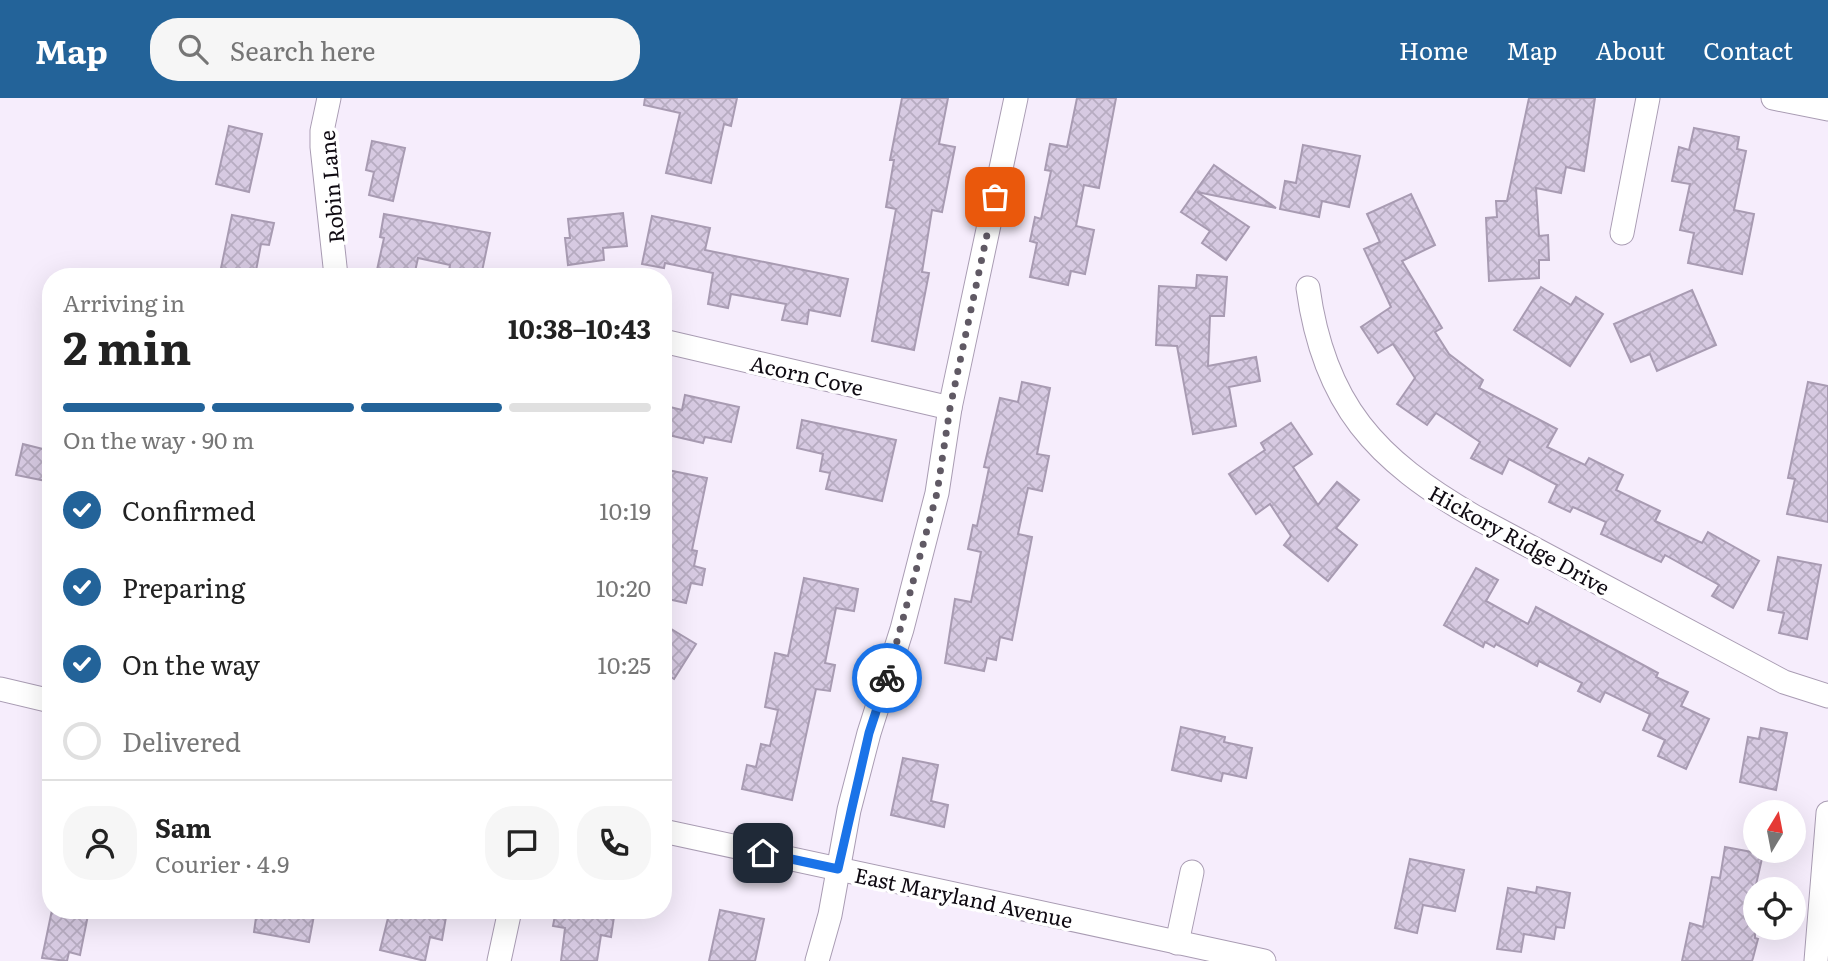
<!DOCTYPE html>
<meta charset="utf-8">
<style>
body{margin:0;font-family:Literata,serif;background:#f6f6f6;color:#222;height:100vh;display:flex;flex-direction:column;font-size:26px;white-space:nowrap}
*{box-sizing:border-box;margin:0}
p{font-size:23px;color:#767676}
.icon{flex:none;width:38px;height:38px;fill:none;stroke:currentColor;stroke-width:2;stroke-linecap:round;stroke-linejoin:round}
.map{position:relative;flex:1;overflow:hidden}
.details{position:absolute;left:42px;top:170px;width:630px;height:651px;display:flex;flex-direction:column;background:#fff;border-radius:28px;box-shadow:0 7px 28px #0002}
.details>*{flex:none}
.needle{width:46px;rotate:10deg}
.tools{position:absolute;left:1743px;top:702px;display:grid;gap:14px}
.tools a{display:grid;place-items:center;width:63px;height:63px;border-radius:50%;background:#fff;box-shadow:0 7px 28px #0002;font-size:35px}
.pin{position:absolute;display:grid;place-items:center;width:60px;height:60px;color:#fff;margin:-30px;border-radius:14px;box-shadow:0 4px 10px #0006}
.courier{position:absolute;display:grid;place-items:center;width:70px;height:70px;margin:-35px;border:5px solid #1a73e8;border-radius:50%;background:#fff;color:#222;box-shadow:0 2px 9px #0007}
.summary em{font-style:normal;font-weight:700}
.summary div{display:flex;flex-direction:column-reverse}
.summary{display:flex;align-items:center;justify-content:space-between;height:119px;padding:0 21px}
h1{font-size:46px;font-weight:700;line-height:52px}
.bar{display:grid;grid-template-columns:repeat(4,1fr);gap:10px 7px;align-content:center;height:84px;padding:0 21px}
.bar i{height:9px;border-radius:5px;background:#e0e0e0}
.bar .active{background:#236399}
.bar p{grid-column:span 4}
.line{display:flex;align-items:center;gap:18px;padding:0 21px;border-top:2px solid #e0e0e0}
.line div{flex:1}
.round{display:grid;place-items:center;flex:none;width:74px;height:74px;border-radius:28px;background:#f6f6f6}
ol{padding:0 21px;list-style:none}
li{display:flex;align-items:center;gap:21px;height:77px}
li p{margin-inline-start:auto}
li .icon{padding:7px;border-radius:50%;background:#236399;color:#fff;stroke-width:4}
li:last-child{color:#767676}
li i{width:38px;height:38px;border:4px solid #e0e0e0;border-radius:50%}
header{display:flex;align-items:center;gap:42px;box-sizing:border-box;height:98px;padding:0 35px;background:#236399;color:#fff}
header strong{font-size:33px}
nav{display:flex;gap:38px;margin-inline-start:auto;font-size:24px}
.search{width:490px;height:63px;background:#f6f6f6;display:flex;align-items:center;gap:18px;box-sizing:border-box;padding:0 24px;border-radius:28px;color:#767676;font-size:26px}
.map>svg:first-child{display:block}
.building{fill:url(#building-cross-hatch);stroke:#a89bb2;stroke-width:2}
.lines{fill:none;stroke-linecap:round;stroke-linejoin:round}
.minor-casing{stroke:#a99cb3;stroke-width:25}
.minor{stroke:#fff;stroke-width:23}
.done{stroke:#605964;stroke-width:7;stroke-dasharray:0 12.6}
.route{stroke:#1a73e8;stroke-width:9}
.labels{text-anchor:middle;dominant-baseline:central;stroke-width:7;stroke-linejoin:round;paint-order:stroke}
.street-label{font-size:21px;fill:#0f0a12;stroke:#fff}
</style>
<header>
<strong>Map</strong>
<div class="search"><svg class="icon" aria-label="search" viewBox="0 0 24 24"><circle cx="10" cy="10" r="6"/><path d="M15 15l6 6"/></svg>Search here</div>
<nav><a>Home</a><a>Map</a><a>About</a><a>Contact</a></nav>
</header>
<div class="map">
<svg width="1828" height="863" viewBox="0 0 1828 863">
<defs>
<pattern id="building-cross-hatch" width="8" height="8" patternUnits="userSpaceOnUse" patternTransform="scale(1.75)"><rect width="8" height="8" fill="#d7cae2"/><path d="M0 0l8 8M0 8l8-8" fill="none" stroke="#b7acc1"/></pattern>
</defs>
<rect width="100%" height="100%" fill="#f6edfc"/>
<g class="building">
<path d="M645 0H737L731 28 724 26 711 85 666 75 680 15 644 7Z"/>
<path d="M902 0H948L939 46 955 49 942 114 932 112 922 174 929 175 914 252 872 243 896 111 886 109 894 62H890Z"/>
<path d="M1077 0H1116L1099 90 1084 87 1076 128 1094 132 1085 176 1071 173 1068 187 1030 179 1037 145 1030 143 1035 119 1041 121 1051 73 1045 72 1050 46 1067 49Z"/>
<path d="M1529 0H1595L1584 73 1566 69 1561 95 1536 90 1539 138 1548 137 1549 162H1539V180L1489 183 1486 120 1497 119 1496 103H1507Z"/>
<path d="M229 28 262 36 249 94 216 86Z"/>
<path d="M1694 30 1739 39 1737 51 1746 53 1734 112 1754 116 1742 176 1688 165 1694 135 1680 132 1690 86 1672 83 1679 49 1689 52Z"/>
<path d="M372 43 405 50 393 103 369 97 374 74 366 72Z"/>
<path d="M1303 47 1360 58 1349 109 1322 103 1319 119 1280 111 1285 83 1296 85Z"/>
<path d="M1214 67 1276 110 1197 94 1249 129 1226 162 1202 145 1210 133 1181 114Z"/>
<path d="M1411 96 1435 147 1402 163 1442 230 1435 234 1449 256 1483 282 1479 290 1557 331 1547 349 1585 367 1589 360 1623 377 1616 392 1660 413 1655 423 1702 445 1708 434 1759 463 1733 510 1712 498 1719 487 1665 457 1661 464 1601 436 1606 424 1573 409 1570 414 1549 404 1557 387 1509 361 1502 376 1471 360 1480 344 1436 315 1427 327 1397 306 1415 280 1393 246 1378 255 1361 229 1391 209 1364 151 1380 144 1367 116Z"/>
<path d="M623 115 627 148 603 150 604 162 568 167 565 140H570L568 121Z"/>
<path d="M384 116 490 135 481 178H448L450 167 418 160 414 178 377 172 384 140 380 139Z"/>
<path d="M232 117 274 125 269 147 261 146 255 178 220 175Z"/>
<path d="M652 118 710 130 705 152 848 181 840 218 809 212 807 226 782 222 786 206 731 196 728 210 708 206 713 175 665 165 664 170 642 166Z"/>
<path d="M1197 177 1227 179 1224 218H1210L1208 268 1256 259 1260 283 1229 289 1236 328 1193 336 1177 248 1156 247 1159 188 1196 190Z"/>
<path d="M1541 189 1571 207 1576 199 1603 216 1570 268 1514 232Z"/>
<path d="M1692 192 1716 247 1657 273 1650 256 1631 264 1614 226Z"/>
<path d="M1022 284 1050 290 1037 356 1049 358 1042 393 1028 390 1018 436 1032 439 1012 542 1000 539 996 562 987 560 984 573 945 565 955 501 971 504 981 454 968 451 973 427 977 428 989 370 984 369 1000 300 1018 304Z"/>
<path d="M1808 284 1828 288V424L1787 416 1795 381 1788 380Z"/>
<path d="M685 297 739 309 731 344 705 339 703 345 664 336 670 309 682 312Z"/>
<path d="M802 322 896 342 882 403 826 391 830 375 820 373 823 356 797 350Z"/>
<path d="M1291 325 1312 356 1293 369 1318 407 1337 384 1359 402 1336 430 1357 447 1328 483 1284 447 1291 438 1270 406 1256 416 1229 376 1265 352 1261 345Z"/>
<path d="M23 346 51 353V384L16 377Z"/>
<path d="M663 371 707 380 692 452 697 453 694 468 705 471 702 487 691 485 686 505 663 500Z"/>
<path d="M1778 459 1821 467 1807 541 1779 535 1784 515 1768 512Z"/>
<path d="M1476 470 1498 482 1486 503 1528 526 1536 509 1658 575 1656 579 1688 594 1681 608 1709 621 1686 671 1658 658 1665 642 1643 632 1650 616 1605 594 1600 604 1578 593 1582 585 1539 563 1537 568 1496 546 1494 549 1485 544 1483 549 1444 527Z"/>
<path d="M804 480 858 491 854 513 836 510 825 565 835 567 830 593 816 591 792 702 742 691 747 667 756 669 761 646 770 648 778 612 765 609 775 555 788 558Z"/>
<path d="M663 526 696 546 674 581 663 575Z"/>
<path d="M1181 629 1225 639 1224 644 1252 650 1246 680 1223 675 1221 683 1172 672Z"/>
<path d="M1761 630 1787 635 1776 692 1740 684 1748 639 1759 641Z"/>
<path d="M903 660 938 667 931 703 948 707 944 729 891 717Z"/>
<path d="M1725 749 1763 756 1755 791V840L1758 841 1753 860 1752 863H1682L1690 825 1703 829 1712 779 1720 780Z"/>
<path d="M1410 761 1464 772 1455 813 1423 807 1417 835 1395 830Z"/>
<path d="M1537 789 1570 795 1564 830 1556 829 1554 841 1524 836 1521 854 1497 851 1508 790 1536 795Z"/>
<path d="M52 812H89L80 857 69 854 67 863 42 860Z"/>
<path d="M257 812H315L309 844 254 834Z"/>
<path d="M390 812H415L446 819 442 842 430 839 425 863 380 852Z"/>
<path d="M556 812H615L611 839 601 837 597 863H561L565 830 553 828Z"/>
<path d="M720 812 764 821 755 863H709Z"/>
</g>
<g class="lines">
<g class="minor-casing">
<g id="minor">
<path d="M329 0 322 33V49L336 178"/>
<path d="M1773 0 1828 11"/>
<path d="M1622 135 1648 0"/>
<path d="M1308 190C1324 307 1376 362 1475 419L1784 584 1828 598"/>
<path d="M663 243 950 310"/>
<path d="M0 591 51 603"/>
<path d="M663 733 1264 863"/>
<path d="M1177 845 1192 774"/>
<path d="M499 863 510 812"/>
<path d="M817 863 830 817 849 712 869 635 902 531 937 395 950 310 1016 0"/>
<path d="M1816 863 1828 715"/>
</g>
</g>
<use href="#minor" class="minor"/>
</g>
<g class="lines">
<path class="done" d="M887 580 937 395 950 310 995 99"/>
<path class="route" d="M763 755 838 771 869 635 887 580"/>
</g>
<g class="labels">
<g class="street-label">
<text transform="translate(330 89) rotate(-95)">Robin Lane</text>
<text transform="translate(807 276) rotate(13)">Acorn Cove</text>
<text transform="translate(1520 441) rotate(29)">Hickory Ridge Drive</text>
<text transform="translate(964 798) rotate(12)">East Maryland Avenue</text>
</g>
</g>
</svg>
<div class="tools">
<a><svg class="needle" viewBox="-14 -14 28 28"><path d="M0-13l5 13h-10z" fill="#e53935"/><path d="M0 13l5-13h-10z" fill="#767676"/></svg></a>
<a><svg class="icon" aria-label="locate" viewBox="0 0 24 24"><circle cx="12" cy="12" r="6"/><path d="M12 2v4M12 18v4M2 12h4M18 12h4"/></svg></a>
</div>
<div class="pin" style="left:995px;top:99px;background:#ea580c"><svg class="icon" aria-label="bag" viewBox="0 0 24 24"><path d="M5 8h14l-1 12H6zM9 8a3 3 0 0 1 6 0"/></svg></div>
<div class="pin" style="left:763px;top:755px;background:#1f2937"><svg class="icon" aria-label="home" viewBox="0 0 24 24"><path d="M3 11l9-7 9 7M6 9v11h12V9"/></svg></div>
<div class="courier" style="left:887px;top:580px"><svg class="icon" aria-label="bike" viewBox="0 0 24 24"><circle cx="6" cy="16" r="4"/><circle cx="18" cy="16" r="4"/><path d="M6 16l4-8h5l3 8M10 8l3 8H6M13 5h3"/></svg></div>
<section class="details">
<div class="summary"><div><h1>2 min</h1><p>Arriving in</p></div><em>10:38–10:43</em></div>
<div class="bar"><i class="active"></i><i class="active"></i><i class="active"></i><i></i><p>On the way · 90 m</p></div>
<ol>
<li><svg class="icon" aria-label="check" viewBox="0 0 24 24"><path d="M5 12l5 5 9-10"/></svg>Confirmed<p>10:19</p></li>
<li><svg class="icon" aria-label="check" viewBox="0 0 24 24"><path d="M5 12l5 5 9-10"/></svg>Preparing<p>10:20</p></li>
<li><svg class="icon" aria-label="check" viewBox="0 0 24 24"><path d="M5 12l5 5 9-10"/></svg>On the way<p>10:25</p></li>
<li><i></i>Delivered</li>
</ol>
<div class="line" style="height:126px"><a class="round"><svg class="icon" aria-label="person" viewBox="0 0 24 24"><circle cx="12" cy="8" r="4"/><path d="M4 21q1-7 8-7t8 7"/></svg></a><div><b>Sam</b><p>Courier · 4.9</p></div><a class="round"><svg class="icon" aria-label="chat" viewBox="0 0 24 24"><path d="M4 5h16v11H9l-5 4z"/></svg></a><a class="round"><svg class="icon" aria-label="phone" viewBox="0 0 24 24"><path d="M5 4h4l2 5-3 2q2 4 5 5l2-3 5 2v4C11 20 4 13 5 4z"/></svg></a></div>
</section>
</div>
